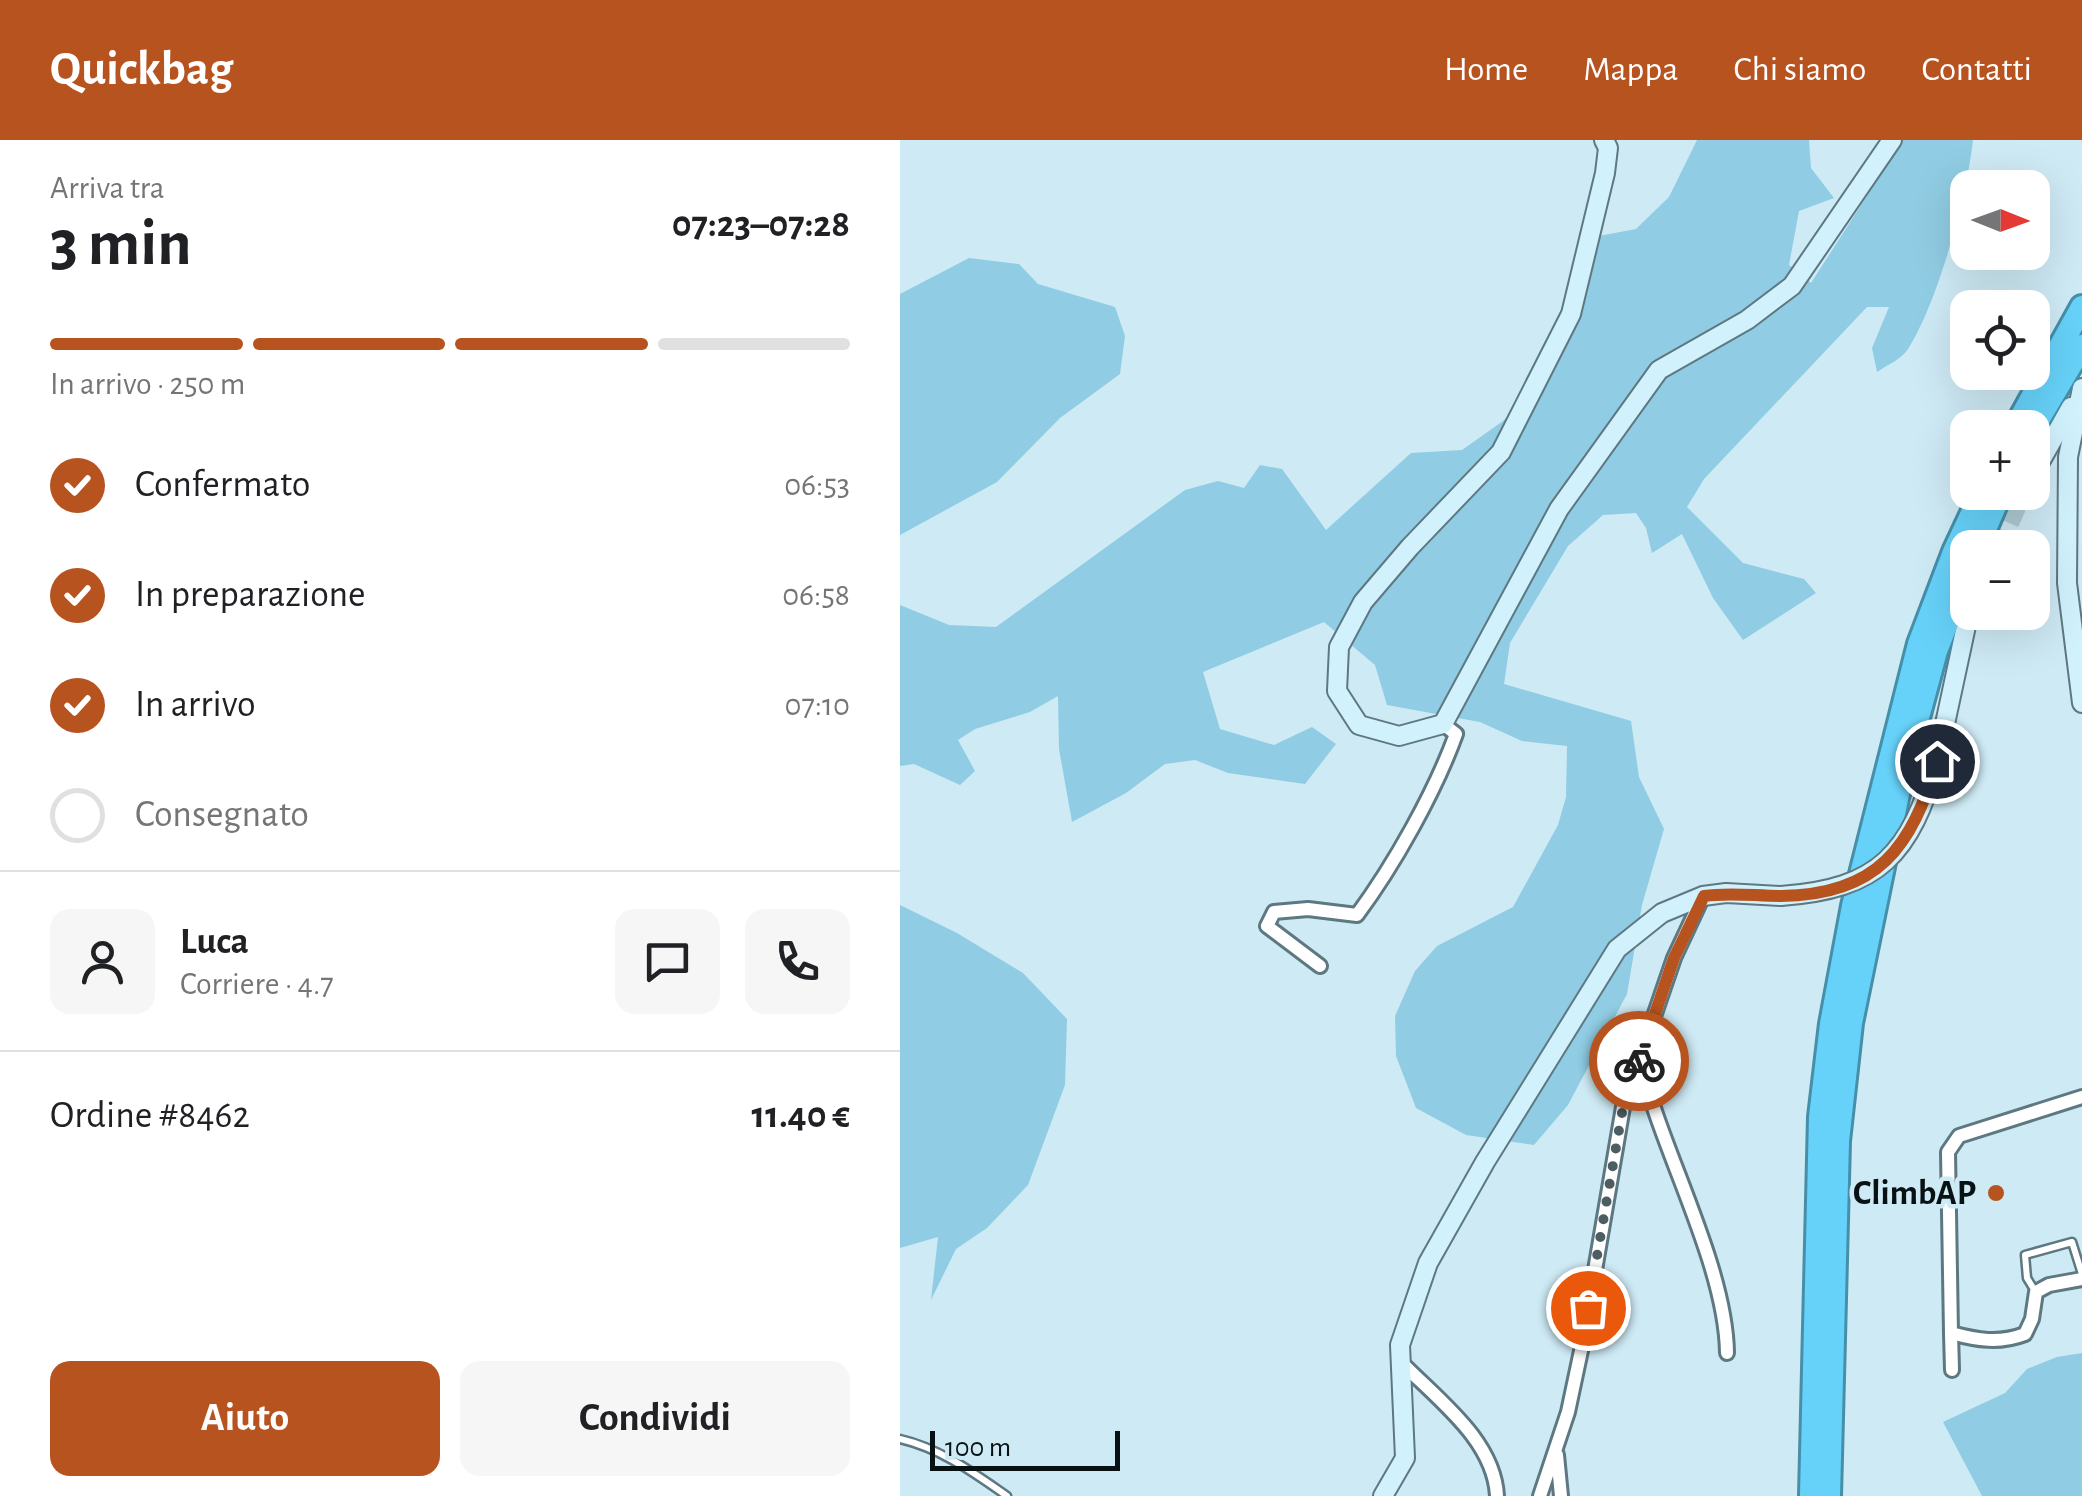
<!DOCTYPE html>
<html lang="it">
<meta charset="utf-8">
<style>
body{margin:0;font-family:"Alegreya Sans",sans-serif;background:#f6f6f6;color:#202124;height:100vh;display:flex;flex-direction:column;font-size:38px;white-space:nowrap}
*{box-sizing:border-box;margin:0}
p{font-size:32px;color:#757577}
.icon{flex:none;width:55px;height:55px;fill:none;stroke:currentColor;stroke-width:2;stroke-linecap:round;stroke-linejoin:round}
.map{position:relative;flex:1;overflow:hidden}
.side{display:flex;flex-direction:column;background:#fff;width:900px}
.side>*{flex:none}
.needle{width:65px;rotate:91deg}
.tools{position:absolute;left:1050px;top:30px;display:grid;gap:20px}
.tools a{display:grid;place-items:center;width:100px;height:100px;border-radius:20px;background:#fff;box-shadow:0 10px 40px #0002;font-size:50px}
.scale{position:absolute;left:30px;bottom:25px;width:190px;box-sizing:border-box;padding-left:10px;border:5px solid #081215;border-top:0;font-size:28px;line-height:35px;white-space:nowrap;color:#081215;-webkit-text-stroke:8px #ceeaf5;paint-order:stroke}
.pin{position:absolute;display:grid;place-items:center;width:85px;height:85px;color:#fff;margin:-42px;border:5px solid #fff;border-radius:50%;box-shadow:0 2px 10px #0007}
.courier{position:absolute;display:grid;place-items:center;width:100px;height:100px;margin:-50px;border:8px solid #b7531f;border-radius:50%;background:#fff;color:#222;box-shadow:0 2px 12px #0007}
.summary em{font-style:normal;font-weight:700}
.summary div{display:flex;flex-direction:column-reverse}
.summary{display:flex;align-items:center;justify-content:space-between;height:170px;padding:0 50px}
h1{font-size:65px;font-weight:700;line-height:75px}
.bar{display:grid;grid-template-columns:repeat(4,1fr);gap:15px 10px;align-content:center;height:120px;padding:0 50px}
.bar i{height:12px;border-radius:8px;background:#e0e0e0}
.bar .on{background:#b7531f}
.bar p{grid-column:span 4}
.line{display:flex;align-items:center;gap:25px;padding:0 50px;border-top:2px solid #e0e0e0}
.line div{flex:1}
.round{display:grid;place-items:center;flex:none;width:105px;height:105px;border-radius:20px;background:#f6f6f6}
ol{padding:0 50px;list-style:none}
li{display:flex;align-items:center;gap:30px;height:110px}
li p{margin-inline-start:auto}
li .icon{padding:10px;border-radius:50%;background:#b7531f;color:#fff;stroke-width:4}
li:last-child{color:#757577}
li i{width:55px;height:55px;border:5px solid #e0e0e0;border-radius:50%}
.action{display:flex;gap:20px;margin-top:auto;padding:20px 50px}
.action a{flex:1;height:115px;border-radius:20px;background:#b7531f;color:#fff;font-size:40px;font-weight:700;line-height:115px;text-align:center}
.action a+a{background:#f6f6f6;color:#202124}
header{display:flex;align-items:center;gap:60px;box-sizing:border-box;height:140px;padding:0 50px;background:#b7531f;color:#fff}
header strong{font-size:48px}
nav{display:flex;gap:55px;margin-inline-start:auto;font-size:35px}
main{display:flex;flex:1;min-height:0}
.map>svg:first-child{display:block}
.green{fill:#90cce3}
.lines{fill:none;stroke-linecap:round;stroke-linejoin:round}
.secondary-tunnel{stroke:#b0cad3;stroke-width:18;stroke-dasharray:18 9;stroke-linecap:butt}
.lane-casing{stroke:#5e7882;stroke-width:11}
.street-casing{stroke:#5e7882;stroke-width:18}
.secondary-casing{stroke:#5e7882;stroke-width:22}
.highway-casing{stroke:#468fa9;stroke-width:28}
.lane{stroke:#fff;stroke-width:6}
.street{stroke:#fff;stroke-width:12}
.secondary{stroke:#d1f2fd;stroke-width:18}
.highway{stroke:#67d2f9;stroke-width:22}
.secondary-bridge-casing{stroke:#5e7882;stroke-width:22;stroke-linecap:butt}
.secondary-bridge{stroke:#d1f2fd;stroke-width:18}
.done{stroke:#4d5e63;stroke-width:10;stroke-dasharray:0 18}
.route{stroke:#b7531f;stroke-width:12}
.poi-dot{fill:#b7531f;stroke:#ceeaf5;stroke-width:4}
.labels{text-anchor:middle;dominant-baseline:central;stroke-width:9;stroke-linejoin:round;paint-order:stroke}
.poi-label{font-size:35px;font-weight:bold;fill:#081215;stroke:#ceeaf5;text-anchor:end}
</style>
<header>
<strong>Quickbag</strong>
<nav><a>Home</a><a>Mappa</a><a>Chi siamo</a><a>Contatti</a></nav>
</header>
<main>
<section class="side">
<div class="summary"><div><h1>3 min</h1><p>Arriva tra</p></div><em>07:23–07:28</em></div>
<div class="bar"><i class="on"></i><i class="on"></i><i class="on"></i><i></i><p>In arrivo · 250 m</p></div>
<ol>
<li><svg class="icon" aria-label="check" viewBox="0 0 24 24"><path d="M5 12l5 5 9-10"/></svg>Confermato<p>06:53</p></li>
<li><svg class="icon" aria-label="check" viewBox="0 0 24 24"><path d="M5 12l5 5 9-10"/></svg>In preparazione<p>06:58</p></li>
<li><svg class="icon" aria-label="check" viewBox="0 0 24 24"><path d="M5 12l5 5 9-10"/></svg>In arrivo<p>07:10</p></li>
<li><i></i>Consegnato</li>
</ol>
<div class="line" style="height:180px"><a class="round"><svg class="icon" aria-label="person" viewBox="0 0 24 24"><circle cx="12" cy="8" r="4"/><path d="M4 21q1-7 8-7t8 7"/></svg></a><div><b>Luca</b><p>Corriere · 4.7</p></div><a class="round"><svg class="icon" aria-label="chat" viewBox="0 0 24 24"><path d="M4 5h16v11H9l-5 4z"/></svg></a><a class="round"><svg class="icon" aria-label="phone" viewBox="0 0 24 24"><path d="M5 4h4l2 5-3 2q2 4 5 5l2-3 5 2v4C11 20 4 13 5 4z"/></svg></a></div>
<div class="line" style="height:130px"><div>Ordine #8462</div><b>11.40 €</b></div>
<div class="action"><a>Aiuto</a><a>Condividi</a></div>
</section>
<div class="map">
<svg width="1182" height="1356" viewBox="0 0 1182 1356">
<rect width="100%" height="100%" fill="#ceeaf5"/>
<g class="green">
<path d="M797 0H909L911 28 934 58 899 71 889 125 911 143 1003 0H1073C1067 55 1038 162 1008 209 1002 219 987 225 977 232L972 208 989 167H967L804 339 787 367 843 423 904 439 916 453 843 500 813 458 782 394 752 413 746 388 736 373 703 375 668 406 610 503 604 544 731 581 739 637 764 689 742 765 727 854 668 965 634 1005 566 995 516 968 496 916 495 876 515 831 537 806 613 767 658 685 666 657 667 606 622 601 580 582 487 565 475 525 424 482 303 532 320 589 374 605 412 587 436 604 405 644 328 633 295 620 265 624 226 653 172 682 159 609 158 556 130 572 75 589 58 600 75 631 60 645 14 624 0 626V465L49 485 96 487 285 350 318 341 344 348 360 325 382 329 426 390 511 313 562 310 603 281 652 231 683 99 736 89 769 57Z"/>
<path d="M69 118 119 124 138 144 215 167 225 196 220 234 160 278 97 342 0 395V154Z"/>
<path d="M0 765 57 793 123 833 167 879 165 945 128 1045 87 1088 56 1109 31 1160 38 1097 0 1108Z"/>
<path d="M1182 1213V1356H1082L1043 1282 1105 1253 1127 1229 1157 1217Z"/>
</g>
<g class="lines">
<path class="secondary-tunnel" d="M1099 408 1124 352"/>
<g class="lane-casing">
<g id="lane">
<path d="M1135 1151 1127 1138 1125 1115 1172 1102 1182 1134"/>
<path d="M0 1299C40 1308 74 1333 107 1356"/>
</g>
</g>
<g class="street-casing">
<g id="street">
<path d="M420 826 367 786 374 772 408 769 457 775C494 725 535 652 556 594L543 584"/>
<path d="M750 905 748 937 753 965C777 1039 826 1137 827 1213"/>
<path d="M1182 957 1059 996 1048 1012 1051 1193C1077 1200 1099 1204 1125 1194L1132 1179 1136 1152 1149 1145 1182 1139"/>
<path d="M1051 1193 1052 1230"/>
<path d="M501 1222C538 1260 594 1300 597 1356"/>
<path d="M657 1315 661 1356"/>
<path d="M640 1356 668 1272 682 1206 723 967 774 818 803 756"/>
</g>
</g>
<g class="secondary-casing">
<g id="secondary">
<path d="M704 0 708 8 705 33 671 174 601 312 510 407 463 462 439 507 437 551 459 585 499 596 543 584 659 369 759 230 847 180 892 146 992 0"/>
<path d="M1182 248 1168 317 1167 443 1182 563"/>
<path d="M1132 336 1171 267"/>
<path d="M1037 621 1069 472"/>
<path d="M483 1356 505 1318 500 1205 528 1123 585 1022 717 809 762 773 803 756 826 753 881 756"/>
</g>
</g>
<g class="highway-casing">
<g id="highway">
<path d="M1115 288 1182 167"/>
<path d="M1132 290 1182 206"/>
<path d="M1077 408 1101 352"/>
<path d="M911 1356 920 977 931 884 953 766 1019 504 1054 412 1082 352"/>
<path d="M929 1356 938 1001 951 883 1000 644 1036 511 1068 430"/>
</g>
</g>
<use href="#lane" class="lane"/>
<use href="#street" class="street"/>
<use href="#secondary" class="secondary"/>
<use href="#highway" class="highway"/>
<g class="secondary-bridge-casing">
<path id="secondary-bridge" d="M881 756C980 749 1010 714 1037 621"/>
</g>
<use href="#secondary-bridge" class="secondary-bridge"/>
</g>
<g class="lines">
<path class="done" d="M688 1168 723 967 739 921"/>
<path class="route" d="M739 921 774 818 804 756C830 752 855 756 881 756 978 755 1012 707 1037 621"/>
</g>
<circle class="poi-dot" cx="1096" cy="1053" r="10"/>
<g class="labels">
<g class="poi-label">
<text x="1076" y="1053">ClimbAP</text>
</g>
</g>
</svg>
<div class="tools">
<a><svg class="needle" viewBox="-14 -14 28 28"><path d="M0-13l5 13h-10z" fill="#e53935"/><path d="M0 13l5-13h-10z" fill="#757577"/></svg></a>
<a><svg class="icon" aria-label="locate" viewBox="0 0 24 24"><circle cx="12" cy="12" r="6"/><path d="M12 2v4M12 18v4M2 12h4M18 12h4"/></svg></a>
<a>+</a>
<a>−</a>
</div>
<div class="scale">100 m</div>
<div class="pin" style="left:688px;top:1168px;background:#ea580c"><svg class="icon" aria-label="bag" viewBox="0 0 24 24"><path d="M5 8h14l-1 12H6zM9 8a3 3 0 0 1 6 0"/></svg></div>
<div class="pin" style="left:1037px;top:621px;background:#1f2937"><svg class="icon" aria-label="home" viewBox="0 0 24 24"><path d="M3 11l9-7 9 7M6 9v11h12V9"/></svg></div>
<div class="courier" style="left:739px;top:921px"><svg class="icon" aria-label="bike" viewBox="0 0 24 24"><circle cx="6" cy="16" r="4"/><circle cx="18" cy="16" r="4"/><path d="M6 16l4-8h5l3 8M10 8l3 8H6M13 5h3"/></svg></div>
</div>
</main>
